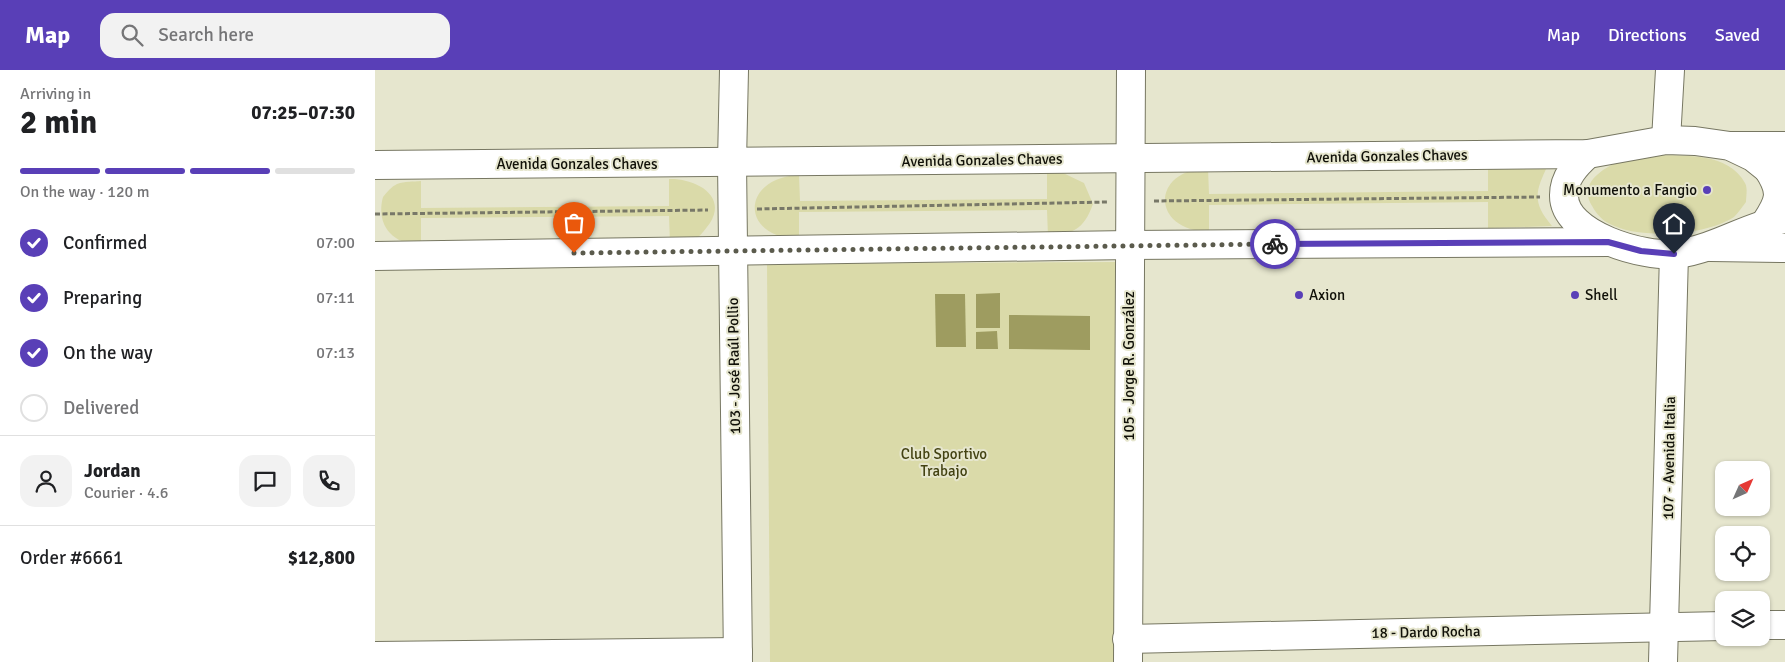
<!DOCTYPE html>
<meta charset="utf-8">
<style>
body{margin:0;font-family:Signika,sans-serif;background:#f2f2f2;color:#202124;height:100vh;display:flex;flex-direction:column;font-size:19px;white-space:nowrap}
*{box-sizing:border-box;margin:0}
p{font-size:16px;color:#757577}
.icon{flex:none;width:28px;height:28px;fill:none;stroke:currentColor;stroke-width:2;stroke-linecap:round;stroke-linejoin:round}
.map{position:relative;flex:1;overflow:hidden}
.sheet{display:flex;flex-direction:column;background:#fff;width:375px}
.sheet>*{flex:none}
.needle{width:32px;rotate:45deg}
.controls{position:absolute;left:1340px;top:391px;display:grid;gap:10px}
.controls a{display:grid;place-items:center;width:55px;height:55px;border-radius:10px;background:#fff;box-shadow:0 1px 4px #0004;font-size:25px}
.pin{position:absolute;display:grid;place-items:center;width:42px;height:42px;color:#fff;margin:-51px -21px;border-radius:50% 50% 50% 0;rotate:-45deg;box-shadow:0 0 5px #0007}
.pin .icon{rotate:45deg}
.courier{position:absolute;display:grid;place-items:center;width:50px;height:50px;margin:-25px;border:4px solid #593fb7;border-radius:50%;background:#fff;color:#222;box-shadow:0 1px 6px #0007}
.head em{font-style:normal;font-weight:700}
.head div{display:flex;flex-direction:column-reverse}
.head{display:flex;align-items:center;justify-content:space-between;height:85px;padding:0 20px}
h1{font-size:32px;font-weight:700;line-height:38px}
.bar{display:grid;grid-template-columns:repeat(4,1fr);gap:8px 5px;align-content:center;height:60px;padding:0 20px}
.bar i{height:6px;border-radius:4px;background:#e0e0e0}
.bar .current{background:#593fb7}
.bar p{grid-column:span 4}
.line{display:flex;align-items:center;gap:12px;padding:0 20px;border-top:1px solid #e0e0e0}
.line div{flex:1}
.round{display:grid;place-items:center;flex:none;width:52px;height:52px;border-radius:15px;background:#f2f2f2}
ol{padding:0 20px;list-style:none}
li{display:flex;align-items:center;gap:15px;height:55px}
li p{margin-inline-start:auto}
li .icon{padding:5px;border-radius:50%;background:#593fb7;color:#fff;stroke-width:4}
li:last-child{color:#757577}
li i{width:28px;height:28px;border:2px solid #e0e0e0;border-radius:50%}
header{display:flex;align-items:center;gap:30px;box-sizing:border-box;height:70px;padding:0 25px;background:#593fb7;color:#fff}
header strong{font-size:24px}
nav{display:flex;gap:28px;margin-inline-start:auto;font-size:18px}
.search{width:350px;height:45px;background:#f2f2f2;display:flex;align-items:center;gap:12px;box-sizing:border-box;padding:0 18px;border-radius:15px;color:#757577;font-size:19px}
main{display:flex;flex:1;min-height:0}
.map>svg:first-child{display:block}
.green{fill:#dadaa9}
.water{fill:#9e9c60}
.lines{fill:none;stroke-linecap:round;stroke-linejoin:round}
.minor-casing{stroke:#777762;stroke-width:30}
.major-casing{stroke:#777762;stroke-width:30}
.path{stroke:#787868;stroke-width:3;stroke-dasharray:5 2.5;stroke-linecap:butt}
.minor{stroke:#fff;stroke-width:28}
.major{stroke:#fff;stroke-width:28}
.done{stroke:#5b5b4d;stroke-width:5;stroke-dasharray:0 9}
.route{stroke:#593fb7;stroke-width:6}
.poi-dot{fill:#593fb7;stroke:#e6e6ce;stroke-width:2}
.labels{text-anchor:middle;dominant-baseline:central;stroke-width:4;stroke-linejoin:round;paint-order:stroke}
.street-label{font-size:15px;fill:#101008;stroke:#e6e6ce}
.poi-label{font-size:15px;fill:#101008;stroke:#e6e6ce;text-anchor:start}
.park-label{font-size:15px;fill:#434212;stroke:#e6e6ce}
</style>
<header>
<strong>Map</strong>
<div class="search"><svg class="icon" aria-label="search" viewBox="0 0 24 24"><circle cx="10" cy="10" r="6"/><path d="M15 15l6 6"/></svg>Search here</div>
<nav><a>Map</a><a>Directions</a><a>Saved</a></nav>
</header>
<main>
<section class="sheet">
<div class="head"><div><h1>2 min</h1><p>Arriving in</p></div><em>07:25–07:30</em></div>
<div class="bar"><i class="current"></i><i class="current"></i><i class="current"></i><i></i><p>On the way · 120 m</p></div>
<ol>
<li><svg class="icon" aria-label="check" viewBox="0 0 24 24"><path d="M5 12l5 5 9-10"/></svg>Confirmed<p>07:00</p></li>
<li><svg class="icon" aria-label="check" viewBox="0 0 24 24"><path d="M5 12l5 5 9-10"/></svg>Preparing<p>07:11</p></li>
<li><svg class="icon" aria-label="check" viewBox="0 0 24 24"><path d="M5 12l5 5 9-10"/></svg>On the way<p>07:13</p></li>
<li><i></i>Delivered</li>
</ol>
<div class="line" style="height:90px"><a class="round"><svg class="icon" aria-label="person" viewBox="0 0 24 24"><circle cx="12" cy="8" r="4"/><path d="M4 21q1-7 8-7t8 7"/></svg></a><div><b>Jordan</b><p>Courier · 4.6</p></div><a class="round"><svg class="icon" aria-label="chat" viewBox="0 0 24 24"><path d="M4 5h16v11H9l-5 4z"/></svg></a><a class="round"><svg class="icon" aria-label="phone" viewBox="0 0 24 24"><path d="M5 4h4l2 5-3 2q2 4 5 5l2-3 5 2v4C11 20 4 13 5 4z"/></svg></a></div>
<div class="line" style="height:65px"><div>Order #6661</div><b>$12,800</b></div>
</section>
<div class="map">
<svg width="1410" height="592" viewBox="0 0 1410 592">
<rect width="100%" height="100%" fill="#e6e6ce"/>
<g class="green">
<path d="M1280 85C1310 86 1353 82 1370 113 1373 118 1371 127 1371 132 1367 137 1363 143 1359 147 1330 166 1263 170 1233 153 1225 149 1218 139 1214 130 1206 108 1237 93 1254 88 1262 85 1272 86 1280 85Z"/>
<path d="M1113 95H1173C1160 122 1157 132 1177 156L1113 158V132L834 135V162C775 160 776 100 833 98L834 124 1113 121Z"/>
<path d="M686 102 709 113 718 134C708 161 699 162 673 167L672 140 424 142V169C365 168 365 108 424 105L425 131 672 129V103Z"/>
<path d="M294 109C318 108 353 124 335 153 331 158 327 164 322 168 315 172 303 172 295 173L294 146 46 148V175C20 175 0 157 8 127 12 122 16 117 22 114 30 111 38 112 46 111V138L294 136Z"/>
<path d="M742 192 745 592H395L392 194Z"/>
</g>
<g class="water">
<path d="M625 223V258H601V224Z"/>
<path d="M560 224H590L591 277H561Z"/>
<path d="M634 245 715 246V280L634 279Z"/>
<path d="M622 261 623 279H601V262Z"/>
</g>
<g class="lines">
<g class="minor-casing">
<g id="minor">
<path d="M359 0 357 92 363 592"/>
<path d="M1291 70 1295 0"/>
<path d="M1355 76H1410"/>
<path d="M1336 177 1410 178"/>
<path d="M1386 555H1410"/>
<path d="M752 569 1349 556"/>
<path d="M0 586 363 582"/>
<path d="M753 592 756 0"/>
<path d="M1288 592 1299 184"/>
</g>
</g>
<g class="major-casing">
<g id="major">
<path d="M1213 84C1201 95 1189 107 1189 125 1188 165 1270 188 1302 184 1343 178 1372 156 1410 149"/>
<path d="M0 95 1213 84 1291 70 1320 71 1355 76 1378 87 1393 99 1410 102"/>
<path d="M1391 152C1405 131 1408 122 1393 99"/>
<path d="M0 186 754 175 1233 172"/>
</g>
</g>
<g class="path">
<path d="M779 131 1165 127"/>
<path d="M382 139 733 132"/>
<path d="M0 144 333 140"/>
</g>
<use href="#minor" class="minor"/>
<use href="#major" class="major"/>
</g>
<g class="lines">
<path class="done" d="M199 183 900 174"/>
<path class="route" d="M900 174 1233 172 1266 181 1299 184"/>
</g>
<g class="poi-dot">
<circle cx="1332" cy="120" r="5"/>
<circle cx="924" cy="225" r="5"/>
<circle cx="1200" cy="225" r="5"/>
</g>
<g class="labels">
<g class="street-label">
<text transform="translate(1012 86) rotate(-1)">Avenida Gonzales Chaves</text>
<text transform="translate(607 90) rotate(-1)">Avenida Gonzales Chaves</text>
<text x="202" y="94">Avenida Gonzales Chaves</text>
<text transform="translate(359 296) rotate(-91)">103 - José Raúl Pollio</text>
<text transform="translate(754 296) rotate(-90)">105 - Jorge R. González</text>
<text transform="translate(1294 388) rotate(-89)">107 - Avenida Italia</text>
<text transform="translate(1051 562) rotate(-1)">18 - Dardo Rocha</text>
</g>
<g class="poi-label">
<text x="1322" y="120" text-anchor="end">Monumento a Fangio</text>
<text x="934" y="225">Axion</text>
<text x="1210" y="225">Shell</text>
</g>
<g class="park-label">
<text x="569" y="384">Club Sportivo<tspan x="569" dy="17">Trabajo</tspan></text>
</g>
</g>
</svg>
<div class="controls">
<a><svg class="needle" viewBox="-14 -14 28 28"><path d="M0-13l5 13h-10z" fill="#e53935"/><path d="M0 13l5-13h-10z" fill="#757577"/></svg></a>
<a><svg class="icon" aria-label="locate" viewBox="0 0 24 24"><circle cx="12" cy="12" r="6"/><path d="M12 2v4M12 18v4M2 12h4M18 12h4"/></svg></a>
<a><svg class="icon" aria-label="layers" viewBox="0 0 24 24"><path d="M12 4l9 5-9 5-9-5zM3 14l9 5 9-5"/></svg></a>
</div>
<div class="pin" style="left:199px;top:183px;background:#ea580c"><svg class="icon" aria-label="bag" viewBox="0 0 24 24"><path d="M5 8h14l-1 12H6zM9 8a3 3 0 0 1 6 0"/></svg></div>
<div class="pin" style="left:1299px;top:184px;background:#1f2937"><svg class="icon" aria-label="home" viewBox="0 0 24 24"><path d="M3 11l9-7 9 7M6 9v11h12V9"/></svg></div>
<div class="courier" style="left:900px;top:174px"><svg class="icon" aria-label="bike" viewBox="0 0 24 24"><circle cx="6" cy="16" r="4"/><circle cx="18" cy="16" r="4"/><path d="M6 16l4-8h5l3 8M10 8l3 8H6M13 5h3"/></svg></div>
</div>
</main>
